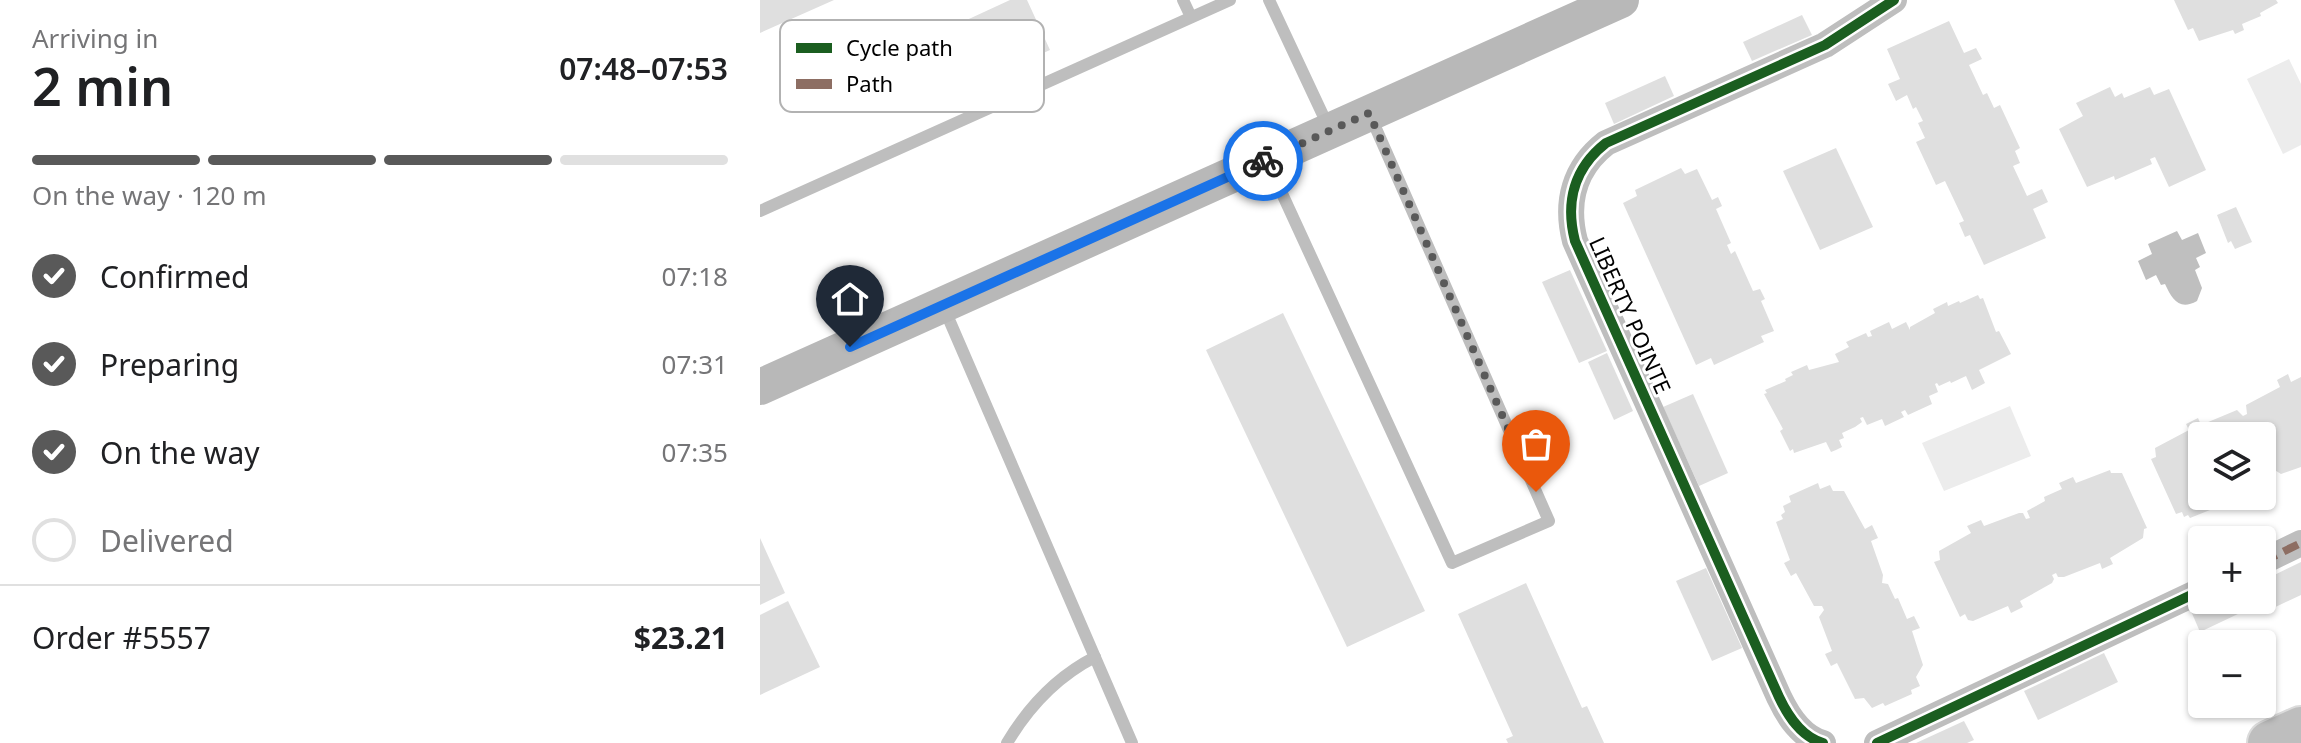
<!DOCTYPE html>
<meta charset="utf-8">
<style>
body{margin:0;font-family:"Noto Sans",sans-serif;background:#f2f2f2;color:#202124;height:100vh;display:flex;flex-direction:column;font-size:30px;white-space:nowrap}
*{box-sizing:border-box;margin:0}
p{font-size:26px;color:#757577}
.icon{flex:none;width:44px;height:44px;fill:none;stroke:currentColor;stroke-width:2;stroke-linecap:round;stroke-linejoin:round}
.map{position:relative;flex:1;overflow:hidden}
.drawer{display:flex;flex-direction:column;background:#fff;width:760px}
.drawer>*{flex:none}
.buttons{position:absolute;left:1428px;top:422px;display:grid;gap:16px}
.buttons a{display:grid;place-items:center;width:88px;height:88px;border-radius:8px;background:#fff;box-shadow:0 2px 6px #0004;font-size:40px}
.pin{position:absolute;display:grid;place-items:center;width:68px;height:68px;color:#fff;margin:-82px -34px;border-radius:50% 50% 50% 0;rotate:-45deg;box-shadow:0 0 8px #0007}
.pin .icon{rotate:45deg}
.courier{position:absolute;display:grid;place-items:center;width:80px;height:80px;margin:-40px;border:6px solid #1a73e8;border-radius:50%;background:#fff;color:#222;box-shadow:0 2px 10px #0007}
.head em{font-style:normal;font-weight:600}
.head div{display:flex;flex-direction:column-reverse}
.head{display:flex;align-items:center;justify-content:space-between;height:136px;padding:0 32px}
h1{font-size:52px;font-weight:600;line-height:60px}
.bar{display:grid;grid-template-columns:repeat(4,1fr);gap:12px 8px;align-content:center;height:96px;padding:0 32px}
.bar i{height:10px;border-radius:6px;background:#e0e0e0}
.bar .current{background:#595959}
.bar p{grid-column:span 4}
.line{display:flex;align-items:center;gap:20px;padding:0 32px;border-top:2px solid #e0e0e0}
.line div{flex:1}
ol{padding:0 32px;list-style:none}
li{display:flex;align-items:center;gap:24px;height:88px}
li p{margin-inline-start:auto}
li .icon{padding:8px;border-radius:50%;background:#595959;color:#fff;stroke-width:4}
li:last-child{color:#757577}
li i{width:44px;height:44px;border:4px solid #e0e0e0;border-radius:50%}
main{display:flex;flex:1;min-height:0}
.map>svg:first-child{display:block}
.green{fill:#ececec}
.water{fill:#bfbfbf}
.building{fill:#dfdfdf}
.lines{fill:none;stroke-linecap:round;stroke-linejoin:round}
.motorway-casing{stroke:#dbdbdb;stroke-width:48}
.service{stroke:#bebebe;stroke-width:12}
.minor{stroke:#bebebe;stroke-width:26}
.secondary{stroke:#b8b8b8;stroke-width:36}
.motorway{stroke:#bebebe;stroke-width:44}
.quiet{stroke:#8d6e63;stroke-width:8;stroke-dasharray:16 8;stroke-linecap:butt}
.cycleway-casing{stroke:#fff;stroke-width:15}
.cycleway{stroke:#1b5e20;stroke-width:10}
.done{stroke:#595959;stroke-width:8;stroke-dasharray:0 14.4}
.route{stroke:#1a73e8;stroke-width:10}
.labels{text-anchor:middle;dominant-baseline:central;stroke-width:6;stroke-linejoin:round;paint-order:stroke}
.street-label{font-size:22px;fill:#000;stroke:#fff}
.key{fill:#fff;stroke:#b2b2b2;stroke-width:2}
.key-label{font-size:22px;fill:#000}
</style>
<main>
<section class="drawer">
<div class="head"><div><h1>2 min</h1><p>Arriving in</p></div><em>07:48–07:53</em></div>
<div class="bar"><i class="current"></i><i class="current"></i><i class="current"></i><i></i><p>On the way · 120 m</p></div>
<ol>
<li><svg class="icon" aria-label="check" viewBox="0 0 24 24"><path d="M5 12l5 5 9-10"/></svg>Confirmed<p>07:18</p></li>
<li><svg class="icon" aria-label="check" viewBox="0 0 24 24"><path d="M5 12l5 5 9-10"/></svg>Preparing<p>07:31</p></li>
<li><svg class="icon" aria-label="check" viewBox="0 0 24 24"><path d="M5 12l5 5 9-10"/></svg>On the way<p>07:35</p></li>
<li><i></i>Delivered</li>
</ol>
<div class="line" style="height:104px"><div>Order #5557</div><b>$23.21</b></div>
</section>
<div class="map">
<svg width="1541" height="743" viewBox="0 0 1541 743">
<rect width="100%" height="100%" fill="#fff"/>
<g class="green">
<path d="M1529 59 1541 84V145L1523 154 1487 79Z"/>
<path d="M1250 406 1271 456 1184 491 1162 443Z"/>
</g>
<path class="water" d="M1417 231 1422 240 1438 233 1446 253 1436 258 1440 267 1435 270 1442 288 1437 301C1419 311 1412 299 1405 284L1401 285 1396 275 1386 280 1378 261 1392 254 1388 244Z"/>
<g class="building">
<path d="M0 0H74L0 33Z"/>
<path d="M250 0H267L290 50 205 89 207 95 181 107 178 100 159 109 133 54Z"/>
<path d="M1414 0H1516L1518 3 1500 13 1501 16 1482 24 1484 30 1475 34 1473 30 1439 41 1433 28 1428 30Z"/>
<path d="M1042 15 1052 35 992 61 983 42Z"/>
<path d="M1189 21 1204 53 1216 48 1222 59 1209 65 1223 95 1227 93 1234 108 1240 105 1260 148 1255 151 1260 163 1253 166 1267 196 1282 189 1288 202 1273 209 1286 238 1224 265 1210 235 1205 237 1199 223 1204 221 1185 181 1176 185 1156 142 1165 138 1158 123 1163 121 1156 107 1153 109 1147 95 1136 101 1128 84 1140 79 1127 49Z"/>
<path d="M905 76 914 96 854 124 845 103Z"/>
<path d="M1350 87 1355 97 1362 93 1364 98 1390 87 1394 95 1409 89 1446 170 1409 187 1395 157 1390 159 1392 164 1355 180 1354 176 1327 187 1299 129 1323 116 1316 103Z"/>
<path d="M1076 148 1113 227 1060 250 1023 171Z"/>
<path d="M921 168 925 174 937 169 952 200 958 197 962 206 956 209 971 243 967 245 971 254 975 251 993 291 1000 289 1005 299 1001 301 1014 331 1001 336 1004 342 954 365 951 358 936 365 863 203 877 196 875 190Z"/>
<path d="M1476 207 1492 242 1475 249 1471 241 1468 243 1457 215Z"/>
<path d="M810 270 847 351 819 363 782 282Z"/>
<path d="M1218 295 1220 299 1223 298 1236 332 1239 331 1251 354 1219 370 1225 383 1212 390 1206 376 1191 383 1190 381 1179 386 1177 383 1175 384 1178 392 1169 396 1172 404 1148 415 1145 410 1141 412 1144 417 1125 426 1122 419 1107 425 1103 417 1100 418 1102 422 1095 427 1082 433 1084 438 1079 440 1082 447 1076 450 1071 452 1066 442 1034 453 1033 449 1030 451 1020 431 1023 429 1004 394 1007 393 1005 390 1026 381 1025 379 1033 375 1031 372 1047 365 1049 370 1079 362 1075 354 1089 347 1086 342 1106 333 1108 337 1112 336 1110 331 1129 322 1132 329 1146 322 1150 330V327L1175 313 1173 309 1187 302 1188 306 1199 301 1200 303Z"/>
<path d="M523 313 665 611 587 647 446 350Z"/>
<path d="M847 353 873 411 854 420 828 362Z"/>
<path d="M1528 374 1531 382 1541 377V467L1521 474 1513 469 1509 471V478L1502 483V436H1442V496H1476L1480 504 1468 509 1465 504 1430 518 1428 515 1424 517 1422 512 1416 514 1391 459 1396 457 1395 448 1429 430 1426 424 1438 418 1441 425 1477 410 1483 416 1487 414 1486 405 1520 387 1517 380Z"/>
<path d="M933 394 968 473 939 486 903 407Z"/>
<path d="M1350 470 1351 473H1362L1387 528 1384 529 1383 538 1350 558 1353 564 1342 569 1340 563 1304 577H1298L1296 573 1292 575 1294 579 1292 583 1260 601 1263 607 1251 613 1248 606 1213 621 1208 620 1205 614 1200 617 1174 562 1180 560 1179 551 1211 533 1207 526 1221 520 1224 526 1259 513H1263L1266 519 1270 518 1267 511 1285 501 1284 497 1302 489 1299 483 1313 477 1316 483Z"/>
<path d="M1058 483 1060 489 1070 485 1073 491H1084L1105 529 1112 525 1118 538 1111 541 1123 575 1122 583 1128 584 1135 599 1138 598 1147 619 1154 616 1160 628 1152 631 1163 665 1156 677 1160 686 1151 690 1152 694 1125 706 1123 703 1112 708 1104 698 1095 699 1077 663 1071 666 1065 654 1072 651 1059 617 1064 610 1062 606H1054L1036 573 1031 576 1024 563 1030 560 1016 522 1023 519 1021 515 1025 512 1023 506 1031 502 1029 496Z"/>
<path d="M0 538 25 593 0 605Z"/>
<path d="M1541 562V595L1507 611 1502 599V581Z"/>
<path d="M946 568 982 648 952 661 916 581Z"/>
<path d="M766 583 822 708 827 706 844 743H748L746 739 753 736 698 614Z"/>
<path d="M1455 600H1497L1499 604 1440 632 1431 611Z"/>
<path d="M28 601 60 667 0 695V615Z"/>
<path d="M1344 653 1358 682 1278 720 1264 691Z"/>
<path d="M1204 721 1214 740 1207 743H1156Z"/>
</g>
<g class="lines">
<g class="motorway-casing">
<path id="motorway" d="M1510 743 1541 729"/>
</g>
<g class="service">
<path d="M423 0 431 17"/>
<path d="M509 0 569 128"/>
<path d="M508 163 692 563 789 521 610 115"/>
<path d="M0 211 470 0"/>
<path d="M184 308 372 743"/>
<path d="M247 743C269 706 296 677 335 657"/>
</g>
<g class="minor">
<path d="M1502 562 1541 543"/>
<path d="M1063 743C1041 737 1028 716 1019 697L815 241C805 202 814 168 846 143L1065 45 1134 0"/>
<path d="M1117 743 1442 590"/>
</g>
<path class="secondary" d="M0 387 861 0"/>
<use href="#motorway" class="motorway"/>
<path class="quiet" d="M1502 562 1541 543"/>
<g class="cycleway-casing">
<g id="cycleway">
<path d="M1063 743C1041 737 1028 716 1019 697L815 241C805 202 814 168 846 143L1065 45 1134 0"/>
<path d="M1117 743 1442 590"/>
</g>
</g>
<use href="#cycleway" class="cycleway"/>
</g>
<g class="lines">
<path class="done" d="M503 161 609 113 776 492"/>
<path class="route" d="M90 347 503 161"/>
</g>
<g class="labels">
<g class="street-label">
<text transform="translate(871 315) rotate(66)">LIBERTY POINTE</text>
</g>
</g>
<rect x="20" y="20" width="264" height="92" rx="12" class="key"/>
<rect x="36" y="43" width="36" height="10" fill="#1b5e20"/>
<rect x="36" y="79" width="36" height="10" fill="#8d6e63"/>
<g class="key-label">
<text x="86" y="56">Cycle path</text>
<text x="86" y="92">Path</text>
</g>
</svg>
<div class="buttons">
<a><svg class="icon" aria-label="layers" viewBox="0 0 24 24"><path d="M12 4l9 5-9 5-9-5zM3 14l9 5 9-5"/></svg></a>
<a>+</a>
<a>−</a>
</div>
<div class="pin" style="left:776px;top:492px;background:#ea580c"><svg class="icon" aria-label="bag" viewBox="0 0 24 24"><path d="M5 8h14l-1 12H6zM9 8a3 3 0 0 1 6 0"/></svg></div>
<div class="pin" style="left:90px;top:347px;background:#1f2937"><svg class="icon" aria-label="home" viewBox="0 0 24 24"><path d="M3 11l9-7 9 7M6 9v11h12V9"/></svg></div>
<div class="courier" style="left:503px;top:161px"><svg class="icon" aria-label="bike" viewBox="0 0 24 24"><circle cx="6" cy="16" r="4"/><circle cx="18" cy="16" r="4"/><path d="M6 16l4-8h5l3 8M10 8l3 8H6M13 5h3"/></svg></div>
</div>
</main>
